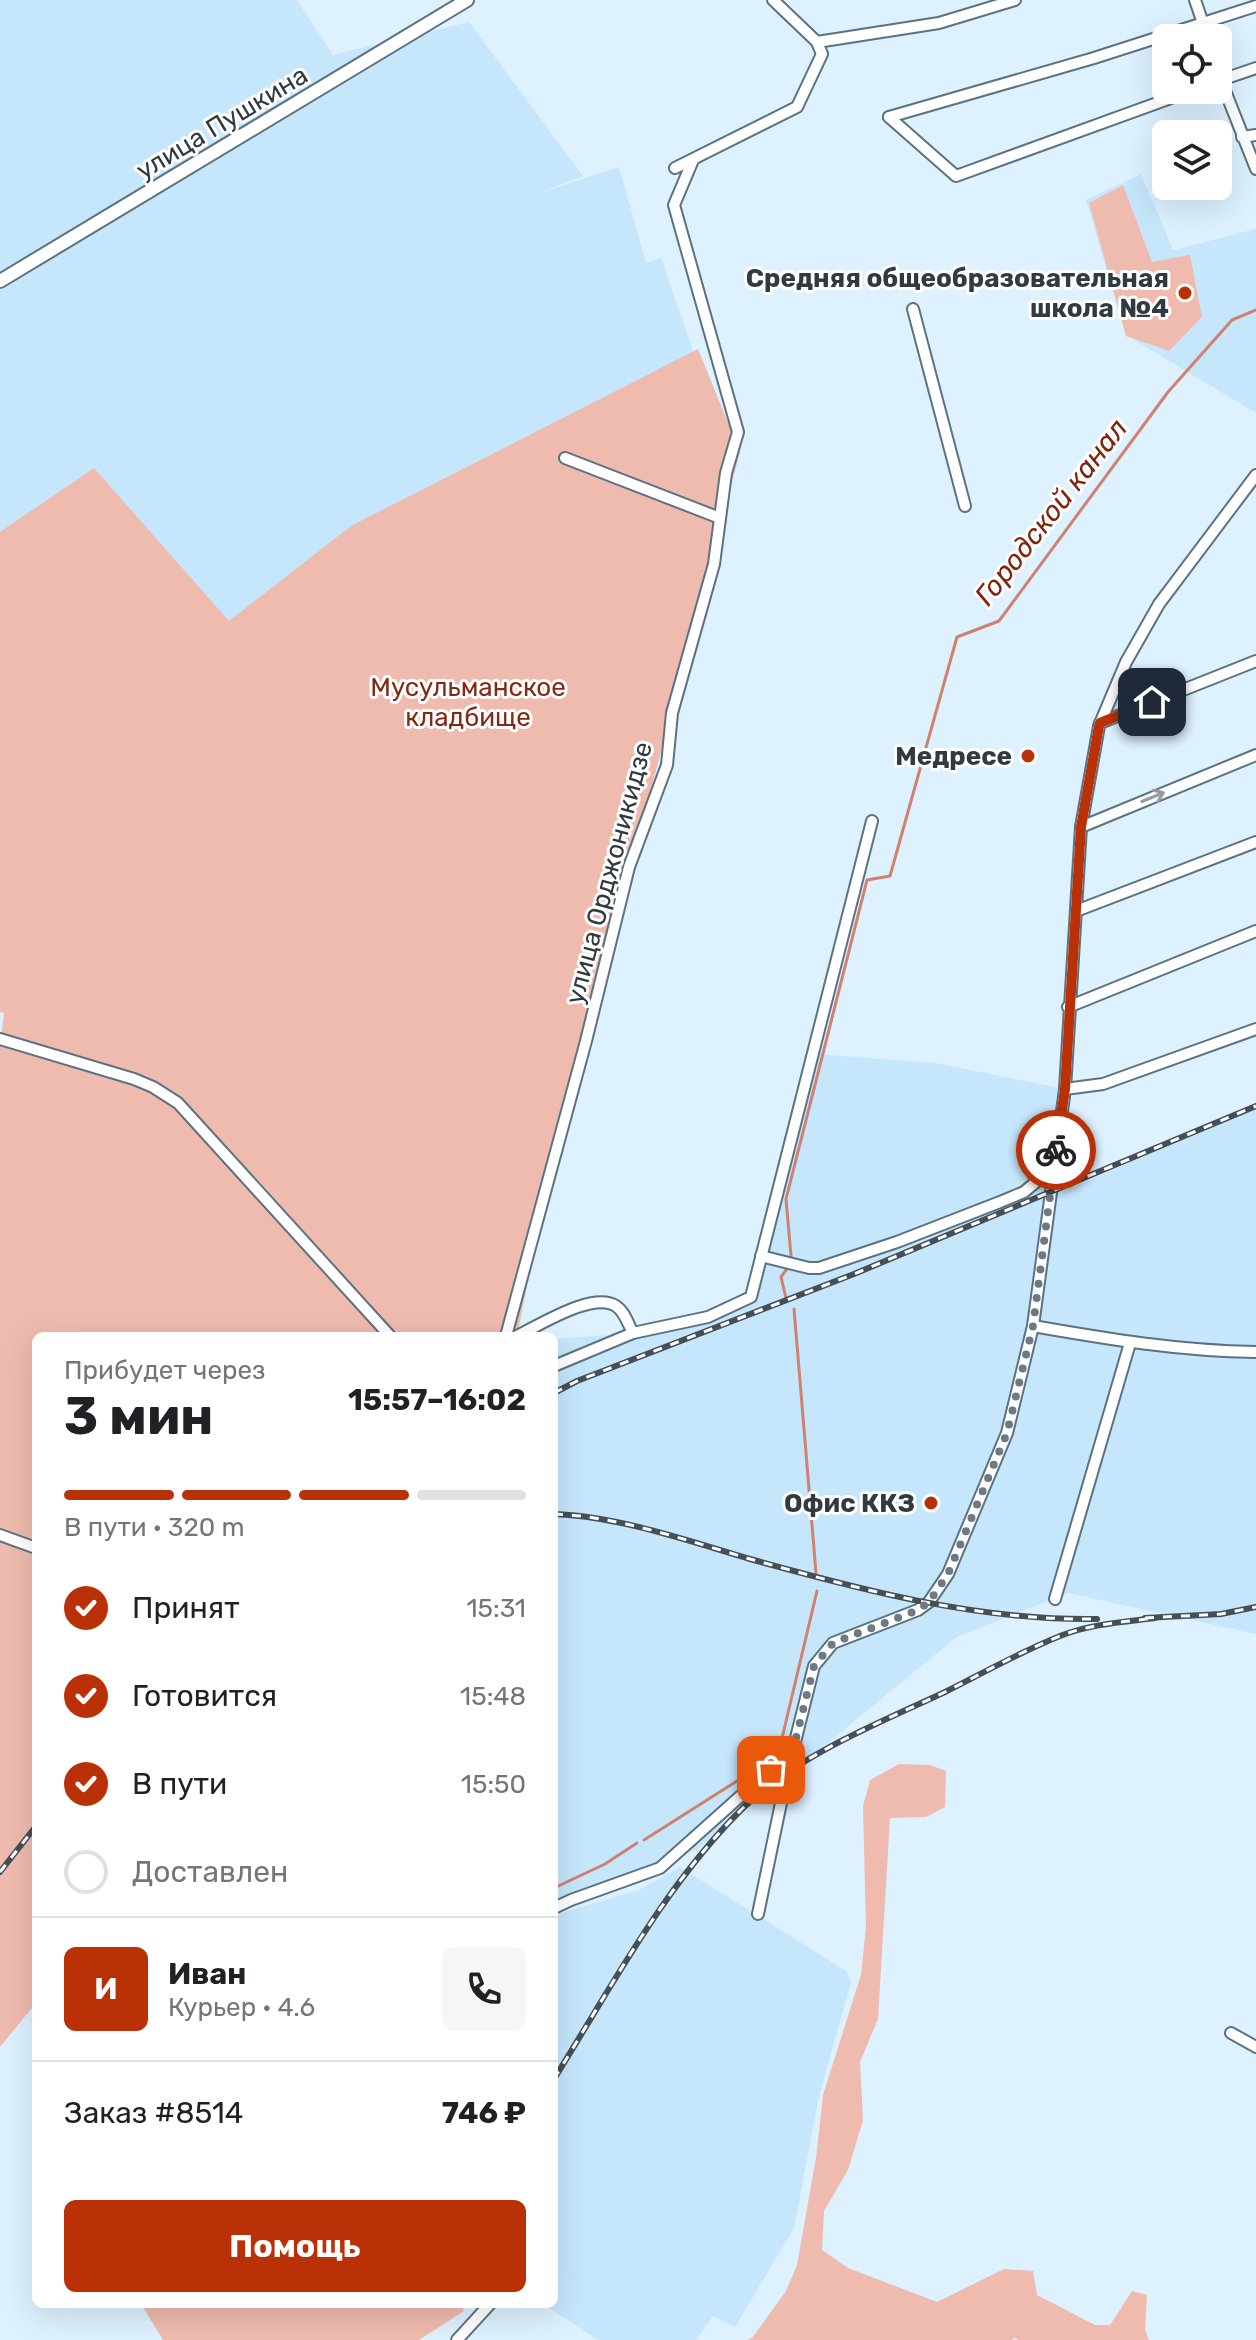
<!DOCTYPE html>
<html lang="ru">
<meta charset="utf-8">
<style>
body{margin:0;font-family:Rubik,sans-serif;background:#f6f6f6;color:#202124;height:100vh;display:flex;flex-direction:column;font-size:30px;white-space:nowrap}
*{box-sizing:border-box;margin:0}
p{font-size:26px;color:#757577}
.icon{flex:none;width:44px;height:44px;fill:none;stroke:currentColor;stroke-width:2;stroke-linecap:round;stroke-linejoin:round}
.map{position:relative;flex:1;overflow:hidden}
.sheet{position:absolute;left:32px;top:1332px;width:526px;height:976px;display:flex;flex-direction:column;background:#fff;border-radius:12px;box-shadow:0 8px 32px #0002}
.sheet>*{flex:none}
.fabs{position:absolute;left:1152px;top:24px;display:grid;gap:16px}
.fabs a{display:grid;place-items:center;width:80px;height:80px;border-radius:12px;background:#fff;box-shadow:0 8px 32px #0002;font-size:40px}
.pin{position:absolute;display:grid;place-items:center;width:68px;height:68px;color:#fff;margin:-34px;border-radius:16px;box-shadow:0 4px 12px #0006}
.courier{position:absolute;display:grid;place-items:center;width:80px;height:80px;margin:-40px;border:6px solid #bb3107;border-radius:50%;background:#fff;color:#222;box-shadow:0 2px 10px #0007}
.headline em{font-style:normal;font-weight:700}
.headline div{display:flex;flex-direction:column-reverse}
.headline{display:flex;align-items:center;justify-content:space-between;height:136px;padding:0 32px}
h1{font-size:52px;font-weight:700;line-height:60px}
.bar{display:grid;grid-template-columns:repeat(4,1fr);gap:12px 8px;align-content:center;height:96px;padding:0 32px}
.bar i{height:10px;border-radius:6px;background:#e0e0e0}
.bar .current{background:#bb3107}
.bar p{grid-column:span 4}
.line{display:flex;align-items:center;gap:20px;padding:0 32px;border-top:2px solid #e0e0e0}
.line div{flex:1}
.round{display:grid;place-items:center;flex:none;width:84px;height:84px;border-radius:12px;background:#f6f6f6}
ol{padding:0 32px;list-style:none}
li{display:flex;align-items:center;gap:24px;height:88px}
li p{margin-inline-start:auto}
li .icon{padding:8px;border-radius:50%;background:#bb3107;color:#fff;stroke-width:4}
li:last-child{color:#757577}
li i{width:44px;height:44px;border:4px solid #e0e0e0;border-radius:50%}
.cta{display:flex;gap:16px;margin-top:auto;padding:16px 32px}
.cta a{flex:1;height:92px;border-radius:12px;background:#bb3107;color:#fff;font-size:32px;font-weight:700;line-height:92px;text-align:center}
.map>svg:first-child{display:block}
.built{fill:#c6e6fc}
.green{fill:#efbbae}
.lines{fill:none;stroke-linecap:round;stroke-linejoin:round}
.stream{stroke:#ce826f;stroke-width:3}
.minor-casing{stroke:#5c7281;stroke-width:14}
.tertiary-casing{stroke:#5c7281;stroke-width:16}
.minor{stroke:#fff;stroke-width:10}
.tertiary{stroke:#fff;stroke-width:12}
.rail-casing{stroke:#444f56;stroke-width:6}
.rail{stroke:#fff;stroke-width:3;stroke-dasharray:9;stroke-linecap:butt}
.oneway{stroke:#989ca0}
.done{stroke:#6d7a83;stroke-width:8;stroke-dasharray:0 14.4}
.route{stroke:#bb3107;stroke-width:10}
.poi-dot{fill:#bb3107;stroke:#fff;stroke-width:3}
.labels{text-anchor:middle;dominant-baseline:central;stroke-width:6;stroke-linejoin:round;paint-order:stroke}
.street-label{font-size:26px;fill:#303a40;stroke:#fff}
.poi-label{font-size:26px;font-weight:bold;fill:#303a40;stroke:#fff;text-anchor:end}
.park-label{font-size:26px;fill:#842913;stroke:#fff}
.water-label{font-size:28px;font-style:italic;fill:#7f250d;stroke:#fff}
</style>
<div class="map">
<svg width="1256" height="2340" viewBox="0 0 1256 2340">
<rect width="100%" height="100%" fill="#ddf1ff"/>
<g class="built">
<path d="M0 0H297L333 55 469 22 583 176 537 194 619 167 646 263 661 258 695 357 235 635 0 552Z"/>
<path d="M1141 174 1173 250 1256 229V413L1126 335 1086 200Z"/>
<path d="M814 1054 935 1063 1065 1089 1054 1196 1256 1107V1634L1068 1593 957 1637 698 1849 554 1900V1339L633 1333 751 1297Z"/>
<path d="M680 1867 846 1971 851 1982 819 2096 794 2228 735 2327 713 2316 696 2340H598L543 2304H554V1915L639 1890Z"/>
</g>
<g class="green">
<path d="M1123 185 1152 262 1190 255 1202 317 1169 351 1126 336 1089 203Z"/>
<path d="M698 349 740 452 548 1180 517 1336H36V2003L0 2047V1047L4 1013 0 1012V532L94 468 229 621 351 526Z"/>
<path d="M899 1764 930 1765 946 1771 945 1807 926 1817 890 1818 878 2019 860 2062 863 2120 848 2170 824 2211 822 2250 848 2268 937 2302 1004 2269 1033 2271 1037 2295 1095 2325H1110L1132 2291 1147 2295 1145 2330 1149 2340H1019L1014 2338 1012 2340H747L752 2338 786 2291 797 2265 816 2158 823 2095 861 1975 866 1927 863 1806 870 1780Z"/>
<path d="M141 2304H460L464 2311 419 2340H163Z"/>
</g>
<g class="lines">
<g class="stream">
<path d="M791 1256 786 1199 867 880 890 876 957 637 999 621 1168 392 1232 320 1256 310"/>
<path d="M786 1298 781 1277 789 1266"/>
<path d="M794 1309 816 1573"/>
<path d="M644 1840 778 1755 817 1591"/>
<path d="M554 1888 605 1864 637 1843"/>
</g>
<g class="minor-casing">
<g id="minor">
<path d="M1195 0 1208 38"/>
<path d="M817 42 939 23 1015 0"/>
<path d="M1218 73 1256 169"/>
<path d="M1218 81 1256 68"/>
<path d="M889 117 1094 58 1256 6"/>
<path d="M889 117 956 176 1193 90"/>
<path d="M1242 137 1256 135"/>
<path d="M675 168 797 107 822 54 817 42 773 0"/>
<path d="M913 309 965 506"/>
<path d="M565 458 720 518"/>
<path d="M1100 723 1256 661"/>
<path d="M1081 827 1256 755"/>
<path d="M1076 911 1256 842"/>
<path d="M1068 1007 1256 931"/>
<path d="M0 1039 134 1079 153 1087 178 1103 390 1336"/>
<path d="M1065 1089 1103 1084 1256 1029"/>
<path d="M761 1256 809 1268H819L897 1242 1000 1202 1024 1192 1054 1167"/>
<path d="M1033 1326C1107 1339 1180 1351 1256 1352"/>
<path d="M506 1336 586 1041 629 867 667 765 672 713 714 564 726 473 738 432 674 205 693 160"/>
<path d="M517 1336C540 1325 593 1291 616 1306 625 1312 628 1324 633 1333"/>
<path d="M554 1366 633 1333 708 1317 751 1297 872 821"/>
<path d="M0 1535 36 1548"/>
<path d="M1055 1599 1130 1343"/>
<path d="M554 1908 571 1900 660 1868 791 1751"/>
<path d="M758 1914 787 1774 814 1666 833 1643 918 1610 929 1602 948 1574 1007 1433 1033 1326 1065 1089 1081 827 1099 726 1126 662 1159 604 1256 475"/>
<path d="M1231 2033 1256 2047"/>
<path d="M457 2340 490 2304"/>
</g>
</g>
<g class="tertiary-casing">
<path id="tertiary" d="M0 281 467 0"/>
</g>
<use href="#minor" class="minor"/>
<use href="#tertiary" class="tertiary"/>
<g class="rail-casing">
<g id="rail">
<path d="M554 1393 577 1381 854 1274 1256 1106"/>
<path d="M554 1514C617 1516 689 1541 750 1559 862 1590 979 1621 1097 1619"/>
<path d="M1145 1618 1221 1614 1256 1607"/>
<path d="M0 1872 36 1826"/>
<path d="M554 2079C612 1986 666 1883 745 1806 800 1754 877 1724 945 1692 983 1673 1020 1652 1060 1636 1090 1624 1123 1622 1155 1618"/>
</g>
</g>
<use href="#rail" class="rail"/>
</g>
<defs><path id="oneway-shaft" d="M-6 0H5M1.5-3L5.5 0L1.5 3" fill="none" stroke-width="1.6" stroke-linecap="round" stroke-linejoin="round" transform="scale(2)"/></defs>
<use class="oneway" href="#oneway-shaft" transform="translate(1153 797) rotate(-22)"/>
<g class="lines">
<path class="done" d="M771 1770 793 1750 814 1666 833 1643 918 1610 929 1602 948 1574 1007 1433 1033 1326 1056 1150"/>
<path class="route" d="M1056 1150 1065 1089 1081 827 1099 726 1100 723 1152 702"/>
</g>
<g class="poi-dot">
<circle cx="1185" cy="293" r="8"/>
<circle cx="1028" cy="756" r="8"/>
<circle cx="931" cy="1503" r="8"/>
</g>
<g class="labels">
<g class="street-label">
<text transform="translate(222 123) rotate(-31)">улица Пушкина</text>
<text transform="translate(609 873) rotate(-75)">улица Орджоникидзе</text>
</g>
<g class="poi-label">
<text x="1169" y="278">Средняя общеобразовательная<tspan x="1169" dy="30">школа №4</tspan></text>
<text x="1012" y="756">Медресе</text>
<text x="915" y="1503">Офис ККЗ</text>
</g>
<g class="park-label">
<text x="468" y="687">Мусульманское<tspan x="468" dy="30">кладбище</tspan></text>
</g>
<g class="water-label">
<text transform="translate(1051 512) rotate(-52)">Городской канал</text>
</g>
</g>
</svg>
<div class="fabs">
<a><svg class="icon" aria-label="locate" viewBox="0 0 24 24"><circle cx="12" cy="12" r="6"/><path d="M12 2v4M12 18v4M2 12h4M18 12h4"/></svg></a>
<a><svg class="icon" aria-label="layers" viewBox="0 0 24 24"><path d="M12 4l9 5-9 5-9-5zM3 14l9 5 9-5"/></svg></a>
</div>
<div class="pin" style="left:771px;top:1770px;background:#ea580c"><svg class="icon" aria-label="bag" viewBox="0 0 24 24"><path d="M5 8h14l-1 12H6zM9 8a3 3 0 0 1 6 0"/></svg></div>
<div class="pin" style="left:1152px;top:702px;background:#1f2937"><svg class="icon" aria-label="home" viewBox="0 0 24 24"><path d="M3 11l9-7 9 7M6 9v11h12V9"/></svg></div>
<div class="courier" style="left:1056px;top:1150px"><svg class="icon" aria-label="bike" viewBox="0 0 24 24"><circle cx="6" cy="16" r="4"/><circle cx="18" cy="16" r="4"/><path d="M6 16l4-8h5l3 8M10 8l3 8H6M13 5h3"/></svg></div>
<section class="sheet">
<div class="headline"><div><h1>3 мин</h1><p>Прибудет через</p></div><em>15:57–16:02</em></div>
<div class="bar"><i class="current"></i><i class="current"></i><i class="current"></i><i></i><p>В пути · 320 m</p></div>
<ol>
<li><svg class="icon" aria-label="check" viewBox="0 0 24 24"><path d="M5 12l5 5 9-10"/></svg>Принят<p>15:31</p></li>
<li><svg class="icon" aria-label="check" viewBox="0 0 24 24"><path d="M5 12l5 5 9-10"/></svg>Готовится<p>15:48</p></li>
<li><svg class="icon" aria-label="check" viewBox="0 0 24 24"><path d="M5 12l5 5 9-10"/></svg>В пути<p>15:50</p></li>
<li><i></i>Доставлен</li>
</ol>
<div class="line" style="height:144px"><b class="round" style="background:#bb3107;color:#fff">И</b><div><b>Иван</b><p>Курьер · 4.6</p></div><a class="round"><svg class="icon" aria-label="phone" viewBox="0 0 24 24"><path d="M5 4h4l2 5-3 2q2 4 5 5l2-3 5 2v4C11 20 4 13 5 4z"/></svg></a></div>
<div class="line" style="height:104px"><div>Заказ #8514</div><b>746 ₽</b></div>
<div class="cta"><a>Помощь</a></div>
</section>
</div>
